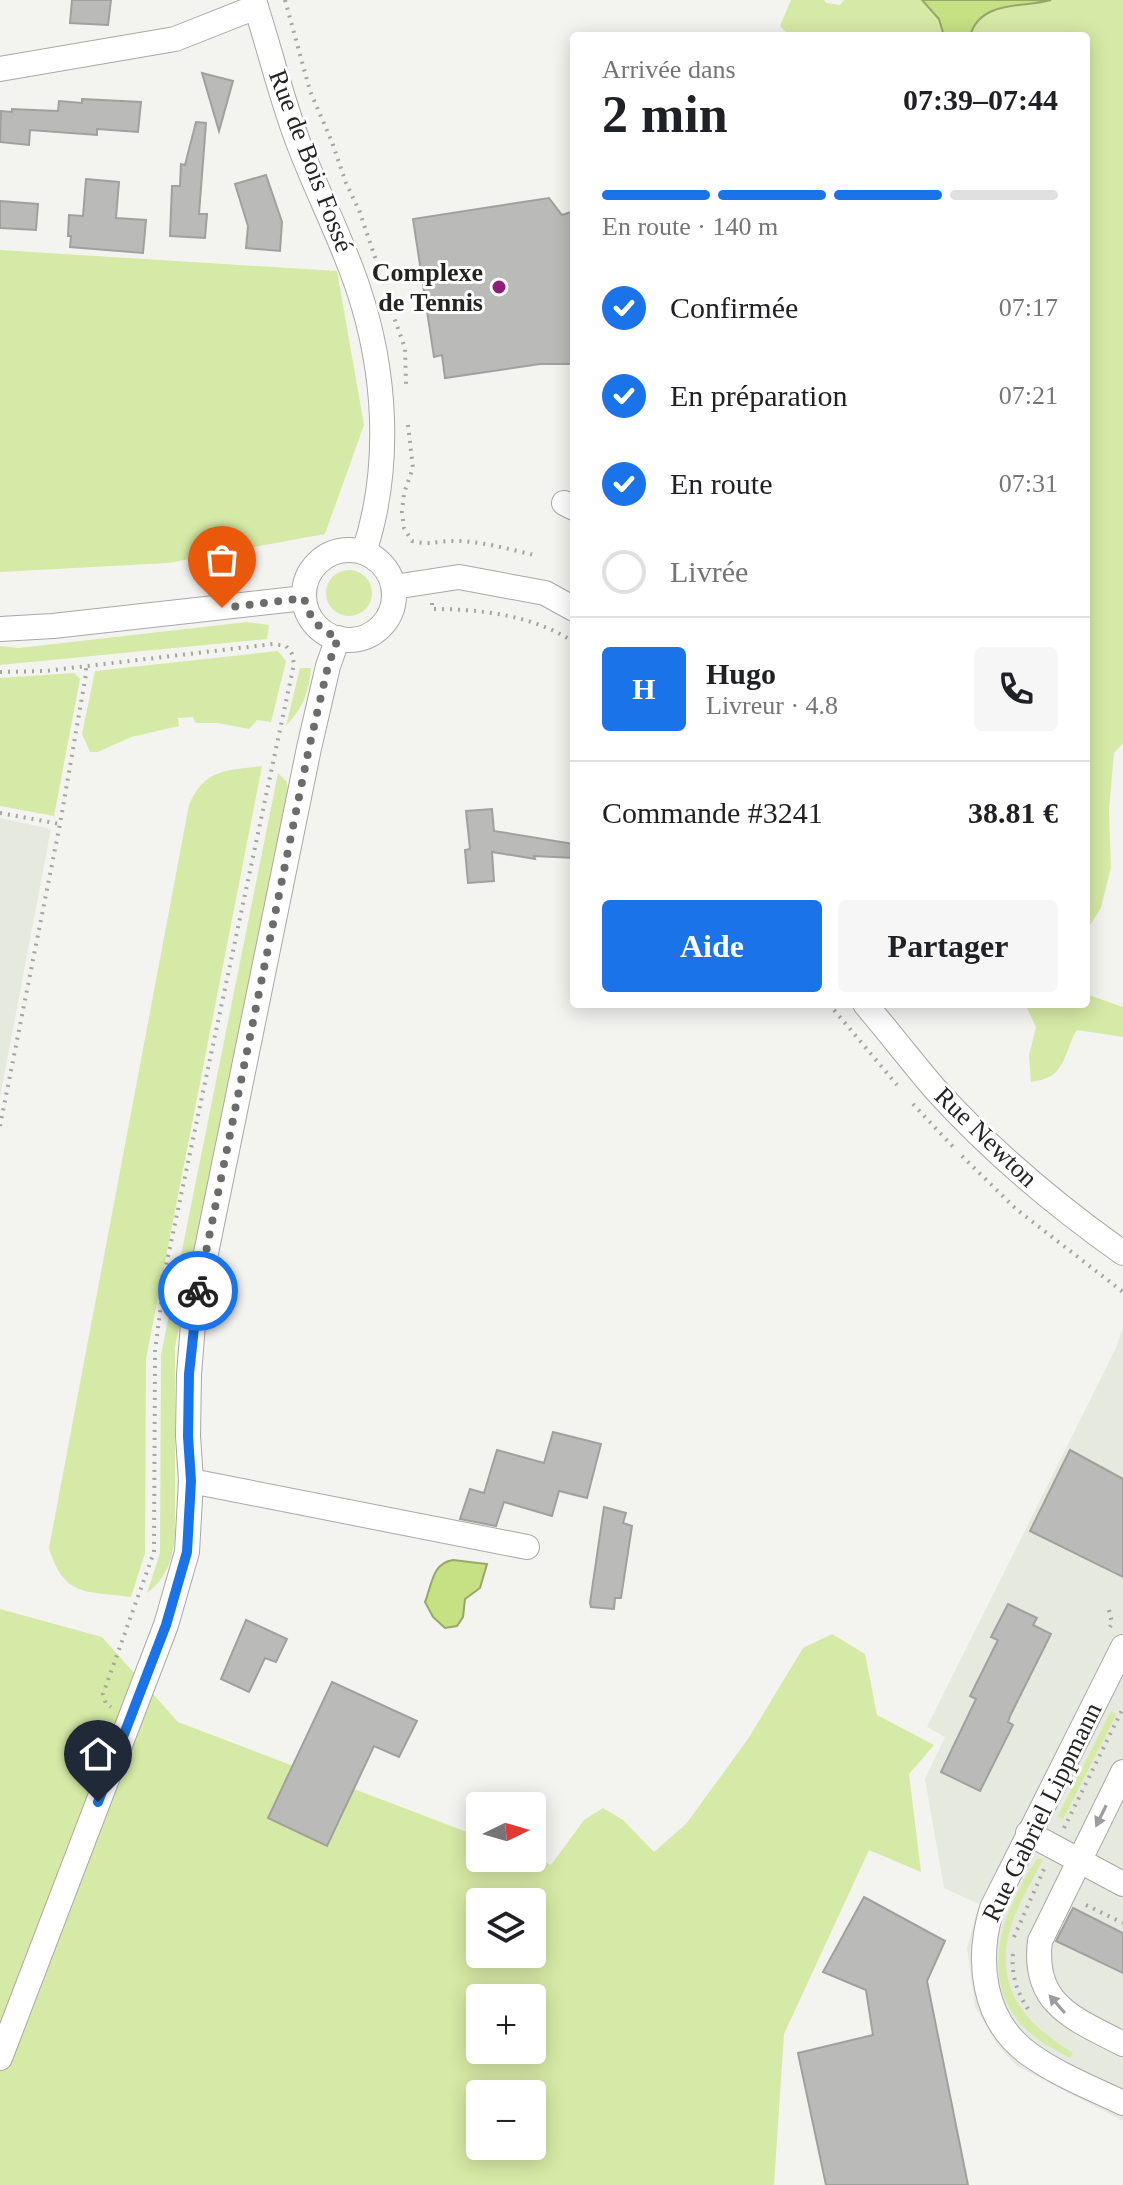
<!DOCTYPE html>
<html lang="fr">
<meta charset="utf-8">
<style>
body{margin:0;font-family:Georgia,serif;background:#f6f6f6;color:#202124;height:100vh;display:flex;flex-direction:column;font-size:30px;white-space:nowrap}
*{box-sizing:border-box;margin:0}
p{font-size:26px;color:#757577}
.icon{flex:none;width:44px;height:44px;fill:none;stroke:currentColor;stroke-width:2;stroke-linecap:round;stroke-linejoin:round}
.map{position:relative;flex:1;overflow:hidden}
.drawer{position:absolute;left:570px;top:32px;width:520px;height:976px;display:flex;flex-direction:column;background:#fff;border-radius:8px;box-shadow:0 4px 20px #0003}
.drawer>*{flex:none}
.needle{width:52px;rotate:85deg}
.buttons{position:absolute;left:466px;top:1792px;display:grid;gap:16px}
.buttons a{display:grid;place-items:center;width:80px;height:80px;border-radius:8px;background:#fff;box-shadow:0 4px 20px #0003;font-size:40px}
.pin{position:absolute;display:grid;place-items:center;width:68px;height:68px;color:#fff;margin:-82px -34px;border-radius:50% 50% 50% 0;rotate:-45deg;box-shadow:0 0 8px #0007}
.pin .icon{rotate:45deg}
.courier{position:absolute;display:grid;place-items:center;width:80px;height:80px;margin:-40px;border:6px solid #1a73e8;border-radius:50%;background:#fff;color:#222;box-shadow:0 2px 10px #0007}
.summary em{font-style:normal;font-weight:800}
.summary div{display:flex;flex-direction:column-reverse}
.summary{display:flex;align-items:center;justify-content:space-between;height:136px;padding:0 32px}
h1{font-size:52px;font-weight:800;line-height:60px}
.bar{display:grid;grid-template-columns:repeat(4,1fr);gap:12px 8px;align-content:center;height:96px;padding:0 32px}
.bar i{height:10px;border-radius:6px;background:#e0e0e0}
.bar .on{background:#1a73e8}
.bar p{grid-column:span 4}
.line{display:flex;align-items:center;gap:20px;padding:0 32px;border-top:2px solid #e0e0e0}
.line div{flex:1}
.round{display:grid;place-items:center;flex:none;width:84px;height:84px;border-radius:8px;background:#f6f6f6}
ol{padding:0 32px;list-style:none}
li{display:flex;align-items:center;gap:24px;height:88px}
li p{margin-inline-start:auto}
li .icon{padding:8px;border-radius:50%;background:#1a73e8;color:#fff;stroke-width:4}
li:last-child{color:#757577}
li i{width:44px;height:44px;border:4px solid #e0e0e0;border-radius:50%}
.primary-button{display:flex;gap:16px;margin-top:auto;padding:16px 32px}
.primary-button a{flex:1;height:92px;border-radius:8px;background:#1a73e8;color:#fff;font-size:32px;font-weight:800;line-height:92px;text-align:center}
.primary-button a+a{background:#f6f6f6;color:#202124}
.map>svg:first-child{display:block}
.built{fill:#e5e9de}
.green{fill:#d5eaa6;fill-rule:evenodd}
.water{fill:#c6e084;stroke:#95a867;stroke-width:2}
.building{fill:#babbb8;stroke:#a0a19e;stroke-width:2}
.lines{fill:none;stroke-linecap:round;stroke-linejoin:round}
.minor-casing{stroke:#a8a9a6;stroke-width:26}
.path{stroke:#a4a5a2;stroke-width:4;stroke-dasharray:2 6;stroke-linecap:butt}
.minor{stroke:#fff;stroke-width:24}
.oneway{fill:#9c9d9c}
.done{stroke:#6c6d6b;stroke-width:8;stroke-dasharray:0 14.4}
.route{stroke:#1a73e8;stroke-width:10}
.poi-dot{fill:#911d7b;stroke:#fff;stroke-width:3}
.labels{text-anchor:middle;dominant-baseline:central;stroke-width:6;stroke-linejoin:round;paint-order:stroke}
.street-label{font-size:26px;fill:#242523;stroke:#fff}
.poi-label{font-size:26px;font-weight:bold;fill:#242523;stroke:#fff;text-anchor:end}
</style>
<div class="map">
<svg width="1123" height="2185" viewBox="0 0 1123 2185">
<rect width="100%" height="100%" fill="#f3f4f0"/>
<g class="built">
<path d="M0 818 51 829 0 1097Z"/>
<path d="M1123 1327V2121L1017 2066 998 2046 975 2007 967 1948 979 1904 944 1888 925 1779 945 1737 927 1727 1116 1348Z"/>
</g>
<g class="green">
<path d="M791 0H824L826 3 840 5 844 0H922L939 19 944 36H790L780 26Z"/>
<path d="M1051 0H1123V743L1114 753 1109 810 1111 867 1101 908 1086 931V36H970C980 0 1022 7 1051 0Z"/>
<path d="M0 250 337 271 364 425 325 534 168 563 0 572Z"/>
<circle cx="349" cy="593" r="23"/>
<path d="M247 622 269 625 267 639 0 665V646L19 648Z"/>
<path d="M278 651 286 661 271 722 257 720 249 729 218 723H195L193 717 178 718 179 726 131 737 98 752H90L82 734 95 671Z"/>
<path d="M300 668H311C309 693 303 707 286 726Z"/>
<path d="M74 673 80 679 54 816 0 806V678Z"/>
<path d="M262 766 146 1359 145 1553 131 1597C85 1591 64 1597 49 1548L189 805C205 768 226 771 262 766Z"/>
<path d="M278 773 287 782 288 794 175 1347V1537C172 1560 167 1578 147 1593L160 1553 161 1355Z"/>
<path d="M1086 994 1123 1007V1037L1077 1030C1068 1043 1066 1067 1051 1076 1046 1079 1037 1081 1031 1082L1029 1055 1036 1027 1025 1004H1086Z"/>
<path d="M0 1609 102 1637 178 1722 480 1837V1858L532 1857 551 1865 584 1820 603 1808 623 1820 654 1852 686 1824 748 1739 803 1648 832 1634 865 1654 877 1715 934 1745 909 1774 921 1872 869 1850 784 2034 774 2185H0ZM480 1902H532V1954H480ZM480 1998H532V2050H480ZM480 2094H532V2146H480Z"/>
<path d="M1111 1711 1116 1715 1063 1819 1058 1816Z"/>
<path d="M1037 1859H1043C1033 1880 1018 1903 1011 1926 992 1987 1025 2024 1073 2053L1070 2058C1052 2048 1033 2039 1019 2022 978 1971 1005 1907 1037 1859Z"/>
</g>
<g class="water">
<path d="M922 0H1051C1022 8 980 0 970 36H944L939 19Z"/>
<path d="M453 1560 487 1564 480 1588 465 1599 463 1617 457 1626 445 1628 433 1617 425 1602C432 1585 432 1563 453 1560Z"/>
</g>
<g class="building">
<path d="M72 0H111L108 25 70 23Z"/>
<path d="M202 73 233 81 219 131Z"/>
<path d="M82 99 141 102 138 132 97 129V135L30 130 29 145 0 142 1 111 12 112V109L58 111 59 101 82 103Z"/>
<path d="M196 122 206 123 199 214H207L205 238 170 236 172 186H180L181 164 185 165Z"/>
<path d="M266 175 282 222 280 251 246 248 248 226 235 184Z"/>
<path d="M86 179 119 182 116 218 146 220 143 253 70 247 71 236H68L69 215 83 216Z"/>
<path d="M549 198 562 215 574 211V364H540L445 378 442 355 434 357 413 219Z"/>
<path d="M0 201 38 204 36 230 0 228Z"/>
<path d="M492 809 494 831 574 844V858L534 856 535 859 492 852 494 881 468 883 465 850 470 849 466 811Z"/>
<path d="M553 1432 601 1444 587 1498 559 1491 552 1516 504 1502 496 1526 460 1519 470 1489 484 1493 497 1450 544 1463Z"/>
<path d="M1070 1450 1123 1479V1577L1030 1531Z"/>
<path d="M604 1507 626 1513 623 1523 632 1526 621 1598H615L614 1609 591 1607 590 1603Z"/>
<path d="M1008 1604 1037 1618 1033 1625 1051 1634 1010 1716 1008 1722 1013 1725 980 1791 941 1772 976 1699 970 1696 998 1640 991 1637Z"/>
<path d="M246 1620 287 1639 276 1662 265 1658 249 1692 221 1679Z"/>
<path d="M332 1682 417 1721 399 1757 374 1746 327 1846 268 1818Z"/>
<path d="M864 1897 945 1941 927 1981 968 2185H826L798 2053 873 2035 866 1990 823 1972Z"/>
<path d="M1073 1908 1123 1933V1973L1056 1941Z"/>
</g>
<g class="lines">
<g class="minor-casing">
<g id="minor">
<path d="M256 7C271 53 282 102 300 147 318 194 342 240 358 288 386 371 392 468 364 552"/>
<path d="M0 69 175 39 256 7 254 0"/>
<path d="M564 503 574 508"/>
<circle cx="349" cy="595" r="45"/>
<path d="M394 587 459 577 545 593 574 609"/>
<path d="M0 629 53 626 304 598"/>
<path d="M865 1004C889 1032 911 1061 935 1089 991 1151 1055 1205 1123 1253"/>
<path d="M191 1481 527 1547"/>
<path d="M1123 1647 992 1908C976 1960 982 2020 1029 2054 1058 2075 1092 2088 1123 2103"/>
<path d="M1123 1772 1040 1941C1032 2005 1075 2019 1123 2044"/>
<path d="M1028 1833 1123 1884"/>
<path d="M0 2058 166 1625 187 1552 191 1481 188 1436 189 1374 194 1312 309 748 328 666 338 638"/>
</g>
</g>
<g class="path">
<path d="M285 0 310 91 332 142 346 183 359 210 379 269"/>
<path d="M392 312 405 348 406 384"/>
<path d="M408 425 413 468 404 493 402 512 404 528 412 541C428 545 434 542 450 541 478 540 508 549 534 555"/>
<path d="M432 603V609C481 609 532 615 574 642"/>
<path d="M0 672 45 671 273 644 286 646 292 654 294 664 166 1266 155 1351 154 1552 103 1694 106 1704 111 1707"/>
<path d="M0 813 60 824"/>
<path d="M829 1004 897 1085"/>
<path d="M913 1104 956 1150"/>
<path d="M0 1126 60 824 86 674V665"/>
<path d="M962 1156 1016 1209 1123 1292"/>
<path d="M1109 1610 1112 1623 1110 1627"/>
<path d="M1064 1828 1123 1708"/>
<path d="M1086 1905 1123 1923"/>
<path d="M1014 1937 1044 1869"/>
<path d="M1013 1954C1011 1975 1017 1992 1028 2009"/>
</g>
<use href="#minor" class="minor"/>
</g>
<defs><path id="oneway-solid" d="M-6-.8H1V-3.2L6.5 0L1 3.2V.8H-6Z" transform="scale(2)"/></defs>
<g class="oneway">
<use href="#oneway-solid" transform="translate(1101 1816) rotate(116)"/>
<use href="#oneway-solid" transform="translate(1057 2004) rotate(-131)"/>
</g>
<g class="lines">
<path class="done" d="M198 1291 309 748 328 666 338 638C318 629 310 619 304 598L222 608"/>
<path class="route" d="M98 1802 166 1625 187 1552 191 1481 188 1436 189 1374 198 1291"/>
</g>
<circle class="poi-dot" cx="499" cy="287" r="8"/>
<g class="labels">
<g class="street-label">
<text transform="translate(311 161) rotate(69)">Rue de Bois Fossé</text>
<text transform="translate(986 1137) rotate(44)">Rue Newton</text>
<text transform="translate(1042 1812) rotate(-64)">Rue Gabriel Lippmann</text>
</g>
<g class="poi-label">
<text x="483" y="272">Complexe<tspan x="483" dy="30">de Tennis</tspan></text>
</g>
</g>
</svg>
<div class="buttons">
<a><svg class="needle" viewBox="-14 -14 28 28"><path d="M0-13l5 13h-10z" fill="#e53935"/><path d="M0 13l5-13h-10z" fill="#757577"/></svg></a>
<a><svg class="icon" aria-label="layers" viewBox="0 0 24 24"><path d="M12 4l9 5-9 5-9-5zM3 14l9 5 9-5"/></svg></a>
<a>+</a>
<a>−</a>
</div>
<div class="pin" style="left:222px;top:608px;background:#ea580c"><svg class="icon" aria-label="bag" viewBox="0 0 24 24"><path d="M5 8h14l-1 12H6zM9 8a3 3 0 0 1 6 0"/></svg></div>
<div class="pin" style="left:98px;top:1802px;background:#1f2937"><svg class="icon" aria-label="home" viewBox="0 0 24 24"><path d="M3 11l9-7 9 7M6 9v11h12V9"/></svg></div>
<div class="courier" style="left:198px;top:1291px"><svg class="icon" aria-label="bike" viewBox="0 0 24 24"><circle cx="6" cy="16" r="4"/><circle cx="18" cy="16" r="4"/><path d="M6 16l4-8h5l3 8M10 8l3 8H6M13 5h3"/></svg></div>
<section class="drawer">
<div class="summary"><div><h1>2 min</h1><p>Arrivée dans</p></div><em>07:39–07:44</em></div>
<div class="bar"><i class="on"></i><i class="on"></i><i class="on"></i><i></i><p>En route · 140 m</p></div>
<ol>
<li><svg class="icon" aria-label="check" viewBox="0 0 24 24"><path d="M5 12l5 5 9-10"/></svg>Confirmée<p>07:17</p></li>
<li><svg class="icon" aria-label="check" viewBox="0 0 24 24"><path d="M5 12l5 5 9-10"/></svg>En préparation<p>07:21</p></li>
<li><svg class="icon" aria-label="check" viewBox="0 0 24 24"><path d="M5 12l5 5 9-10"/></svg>En route<p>07:31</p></li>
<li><i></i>Livrée</li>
</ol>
<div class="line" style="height:144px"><b class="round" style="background:#1a73e8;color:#fff">H</b><div><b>Hugo</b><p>Livreur · 4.8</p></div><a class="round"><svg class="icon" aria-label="phone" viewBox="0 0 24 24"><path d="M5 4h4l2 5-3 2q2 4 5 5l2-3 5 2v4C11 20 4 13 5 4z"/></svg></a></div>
<div class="line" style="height:104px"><div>Commande #3241</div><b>38.81 €</b></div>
<div class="primary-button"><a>Aide</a><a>Partager</a></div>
</section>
</div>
